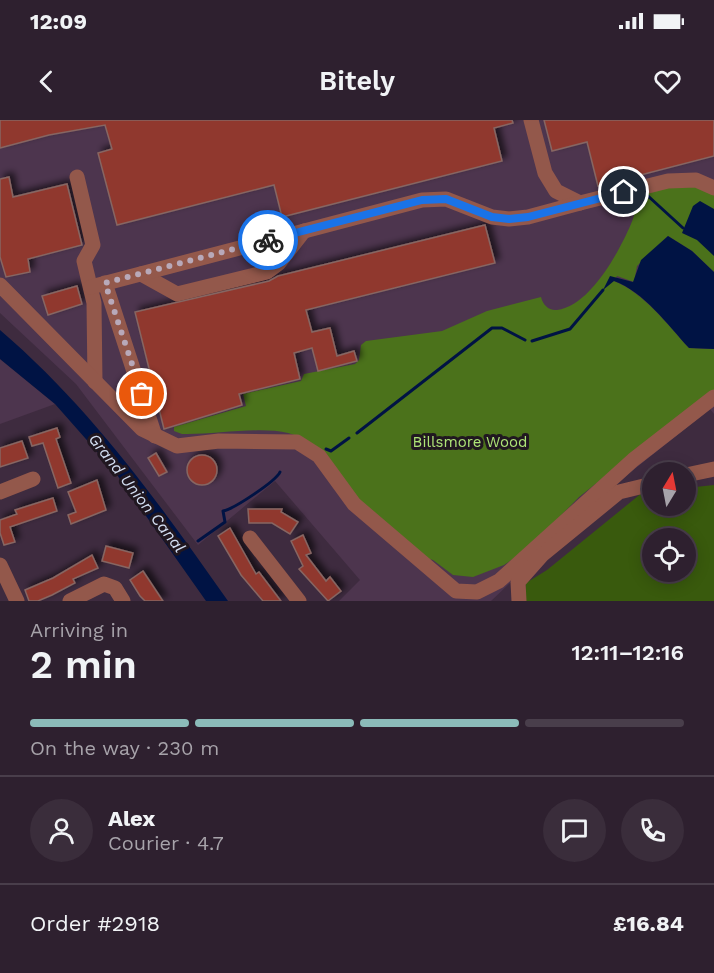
<!DOCTYPE html>
<meta charset="utf-8">
<style>
body{margin:0;font-family:"Work Sans",sans-serif;background:#3a2d3b;color:#f1f3f6;height:100vh;display:flex;flex-direction:column;font-size:22px;white-space:nowrap}
*{box-sizing:border-box;margin:0}
p{font-size:20px;color:#a7a3aa}
.icon{flex:none;width:33px;height:33px;fill:none;stroke:currentColor;stroke-width:2;stroke-linecap:round;stroke-linejoin:round}
.map{position:relative;height:481px;overflow:hidden}
.details{display:flex;flex-direction:column;background:#2e202f;flex:1}
.details>*{flex:none}
.needle{width:39px;rotate:10deg}
.controls{position:absolute;left:642px;top:342px;display:grid;gap:12px}
.controls a{display:grid;place-items:center;width:54px;height:54px;border-radius:50%;background:#2e202f;box-shadow:0 3px 15px #0003,0 0 0 2px #493e4b;font-size:30px}
.pin{position:absolute;display:grid;place-items:center;width:51px;height:51px;color:#fff;margin:-26px;border:3px solid #fff;border-radius:50%;box-shadow:0 2px 6px #0007}
.courier{position:absolute;display:grid;place-items:center;width:60px;height:60px;margin:-30px;border:4px solid #1a73e8;border-radius:50%;background:#fff;color:#222;box-shadow:0 2px 8px #0007}
.headline em{font-style:normal;font-weight:600}
.headline div{display:flex;flex-direction:column-reverse}
.headline{display:flex;align-items:center;justify-content:space-between;height:102px;padding:0 30px}
h1{font-size:39px;font-weight:600;line-height:45px}
.bar{display:grid;grid-template-columns:repeat(4,1fr);gap:9px 6px;align-content:center;height:72px;padding:0 30px}
.bar i{height:8px;border-radius:4px;background:#493e4b}
.bar .current{background:#8bbbb9}
.bar p{grid-column:span 4}
.line{display:flex;align-items:center;gap:15px;padding:0 30px;border-top:2px solid #493e4b}
.line div{flex:1}
.round{display:grid;place-items:center;flex:none;width:63px;height:63px;border-radius:32px;background:#3a2d3b}
.status{display:flex;justify-content:space-between;align-items:center;height:42px;padding:0 30px;background:#2e202f;direction:ltr}
.status svg{height:16px;fill:currentColor}
header{display:flex;justify-content:space-between;align-items:center;height:78px;padding:0 30px;background:#2e202f;font-size:27px;font-weight:600}
.map>svg:first-child{display:block}
.built{fill:#4d354e}
.green{fill:#395a0d;fill-rule:evenodd}
.forest{fill:#4b721b}
.water{fill:#001344}
.lines{fill:none;stroke-linecap:round;stroke-linejoin:round}
.stream{stroke:#001344;stroke-width:3}
.building{fill:#90382f;stroke:#876662;stroke-width:1.5;filter:url(#shadow)}
.minor{stroke:#93584b;stroke-width:15}
.done{stroke:#b8a9b9;stroke-width:6;stroke-dasharray:0 10.8}
.route{stroke:#1a73e8;stroke-width:8}
.labels{text-anchor:middle;dominant-baseline:central;stroke-width:6;stroke-linejoin:round;paint-order:stroke}
.park-label{font-size:15px;fill:#aee577;stroke:#201720}
.water-label{font-size:16px;font-style:italic;fill:#d4e0f4;stroke:#201720}
</style>
<div class="status"><b>12:09</b><svg viewBox="0 0 49 12"><path d="M0 12V9h3v3zM5 12V6h3v6zM10 12V3h3v9zM15 12V0h3v12zM26 1h20v11H26zM47 4h2v5h-2z"/></svg></div>
<header><svg class="icon" aria-label="back" viewBox="0 0 24 24"><path d="M15 5l-7 7 7 7"/></svg>Bitely<svg class="icon" aria-label="heart" viewBox="0 0 24 24"><path d="M12 20l-8-8c-3-5 5-10 8-4 3-6 11-1 8 4z"/></svg></header>
<div class="map">
<svg width="714" height="481" viewBox="0 0 714 481">
<defs>
<filter id="shadow"><feDropShadow dx="4.5" dy="-4.5" stdDeviation="3" flood-color="#0009"/></filter>
</defs>
<rect width="100%" height="100%" fill="#3e2b3f"/>
<g class="built">
<path d="M0 0H714V294L710 289 612 367 491 481H339L360 460 275 361 198 425 76 264 0 193Z"/>
<path d="M0 239 55 284 0 304Z"/>
</g>
<path class="green" d="M714 365V481H524L526 463 547 450 643 372 652 371V386H686V368ZM652 418H686V452H652Z"/>
<path class="forest" d="M677 63 704 67 714 74V152L692 131 668 116 637 146 634 162 617 156 614 161C644 173 667 204 689 228L714 229V270L579 377 529 428 504 445 473 457 453 455 433 440 421 437C402 420 381 403 363 385 337 359 329 323 288 313 260 306 213 315 182 314L174 311V307L246 286 243 274 301 261 304 254 355 244 359 240 361 225 366 221 442 211 487 191 541 177C543 185 549 191 557 190 590 186 619 132 631 104 636 93 634 86 643 75 649 68 667 66 677 63Z"/>
<g class="water">
<path d="M700 81 714 89V136L697 120 682 113 693 86Z"/>
<path d="M668 116 692 131 714 152V229L689 228C667 204 644 172 614 161L603 170 610 156 633 162 641 140Z"/>
<path d="M0 210C92 289 159 383 228 481H206L115 352 55 284 0 239Z"/>
</g>
<g class="lines">
<g class="stream">
<path d="M648 76 683 108"/>
<path d="M532 221 570 209 603 170"/>
<path d="M357 313 492 208H502L525 220"/>
<path d="M326 329 331 331 349 318"/>
<path d="M198 421 225 402 223 391C234 389 276 361 280 352"/>
</g>
</g>
<g class="building">
<path d="M0 0H512L513 3 494 8 502 41 282 97 274 65 117 105 98 33 112 29 105 5 49 15 0 28Z"/>
<path d="M544 0H714V36L598 66 587 22 552 31Z"/>
<path d="M9 57 13 77 67 64 82 125 28 139 30 152 6 157 0 137V59Z"/>
<path d="M485 105 495 143 306 190 312 212 330 208 337 236 354 231 357 241 318 251 312 228 294 233 300 259 239 274 242 285 164 309 135 192 269 161 278 156Z"/>
<path d="M77 166 82 184 48 195 42 176Z"/>
<path d="M57 308 60 317 56 319 71 363 58 368 43 323 32 326 29 317Z"/>
<path d="M22 321 28 338 0 347V328Z"/>
<path d="M156 333 167 352 159 356 148 338Z"/>
<circle cx="202" cy="350" r="15"/>
<path d="M97 360 106 390 71 404 68 395 76 392 68 372Z"/>
<path d="M53 378 57 391 10 407 15 422 4 425 0 413V400L17 394 15 390Z"/>
<path d="M248 389H282L281 392 298 402 290 414 272 403H249Z"/>
<path d="M230 408 256 454 259 452 281 481H263L241 455 218 416Z"/>
<path d="M303 415 311 433 306 435 326 461 330 457 341 471 328 481 299 449 303 446 291 421Z"/>
<path d="M106 426 133 433 129 448 102 441Z"/>
<path d="M92 435 98 448 73 459 75 463 52 475 38 481H29L25 470 53 458Z"/>
<path d="M143 451 163 481H145L140 476 130 460Z"/>
</g>
<g class="lines">
<g class="minor">
<path d="M531 0 545 53 556 71 580 83 668 61 696 60 714 68"/>
<path d="M77 57 93 125 84 141 94 183 95 262"/>
<path d="M141 154 177 174 267 152 279 143 304 111"/>
<path d="M105 163 155 316"/>
<path d="M0 165 142 309 177 326 219 321 297 322 319 336 354 384 456 471 477 472 499 461 633 340 714 277"/>
<path d="M91 167 422 80 446 79 492 97 509 99 528 97 580 83"/>
<path d="M686 355 714 349"/>
<path d="M0 372 33 359"/>
<path d="M250 418 299 481"/>
<path d="M0 445 17 481"/>
<path d="M70 481 104 464 115 468 123 481"/>
<path d="M519 481 518 462 542 435 619 372 652 364"/>
</g>
</g>
<g class="lines">
<path class="done" d="M142 274 105 163 268 120"/>
<path class="route" d="M268 120 422 80 446 79 492 97 509 99 528 97 624 72"/>
</g>
<g class="labels">
<g class="park-label">
<text x="470" y="322">Billsmore Wood</text>
</g>
<g class="water-label">
<text transform="translate(137 373) rotate(52)">Grand Union Canal</text>
</g>
</g>
</svg>
<div class="controls">
<a><svg class="needle" viewBox="-14 -14 28 28"><path d="M0-13l5 13h-10z" fill="#e53935"/><path d="M0 13l5-13h-10z" fill="#a7a3aa"/></svg></a>
<a><svg class="icon" aria-label="locate" viewBox="0 0 24 24"><circle cx="12" cy="12" r="6"/><path d="M12 2v4M12 18v4M2 12h4M18 12h4"/></svg></a>
</div>
<div class="pin" style="left:142px;top:274px;background:#ea580c"><svg class="icon" aria-label="bag" viewBox="0 0 24 24"><path d="M5 8h14l-1 12H6zM9 8a3 3 0 0 1 6 0"/></svg></div>
<div class="pin" style="left:624px;top:72px;background:#1f2937"><svg class="icon" aria-label="home" viewBox="0 0 24 24"><path d="M3 11l9-7 9 7M6 9v11h12V9"/></svg></div>
<div class="courier" style="left:268px;top:120px"><svg class="icon" aria-label="bike" viewBox="0 0 24 24"><circle cx="6" cy="16" r="4"/><circle cx="18" cy="16" r="4"/><path d="M6 16l4-8h5l3 8M10 8l3 8H6M13 5h3"/></svg></div>
</div>
<section class="details">
<div class="headline"><div><h1>2 min</h1><p>Arriving in</p></div><em>12:11–12:16</em></div>
<div class="bar"><i class="current"></i><i class="current"></i><i class="current"></i><i></i><p>On the way · 230 m</p></div>
<div class="line" style="height:108px"><a class="round"><svg class="icon" aria-label="person" viewBox="0 0 24 24"><circle cx="12" cy="8" r="4"/><path d="M4 21q1-7 8-7t8 7"/></svg></a><div><b>Alex</b><p>Courier · 4.7</p></div><a class="round"><svg class="icon" aria-label="chat" viewBox="0 0 24 24"><path d="M4 5h16v11H9l-5 4z"/></svg></a><a class="round"><svg class="icon" aria-label="phone" viewBox="0 0 24 24"><path d="M5 4h4l2 5-3 2q2 4 5 5l2-3 5 2v4C11 20 4 13 5 4z"/></svg></a></div>
<div class="line" style="height:78px"><div>Order #2918</div><b>£16.84</b></div>
</section>
